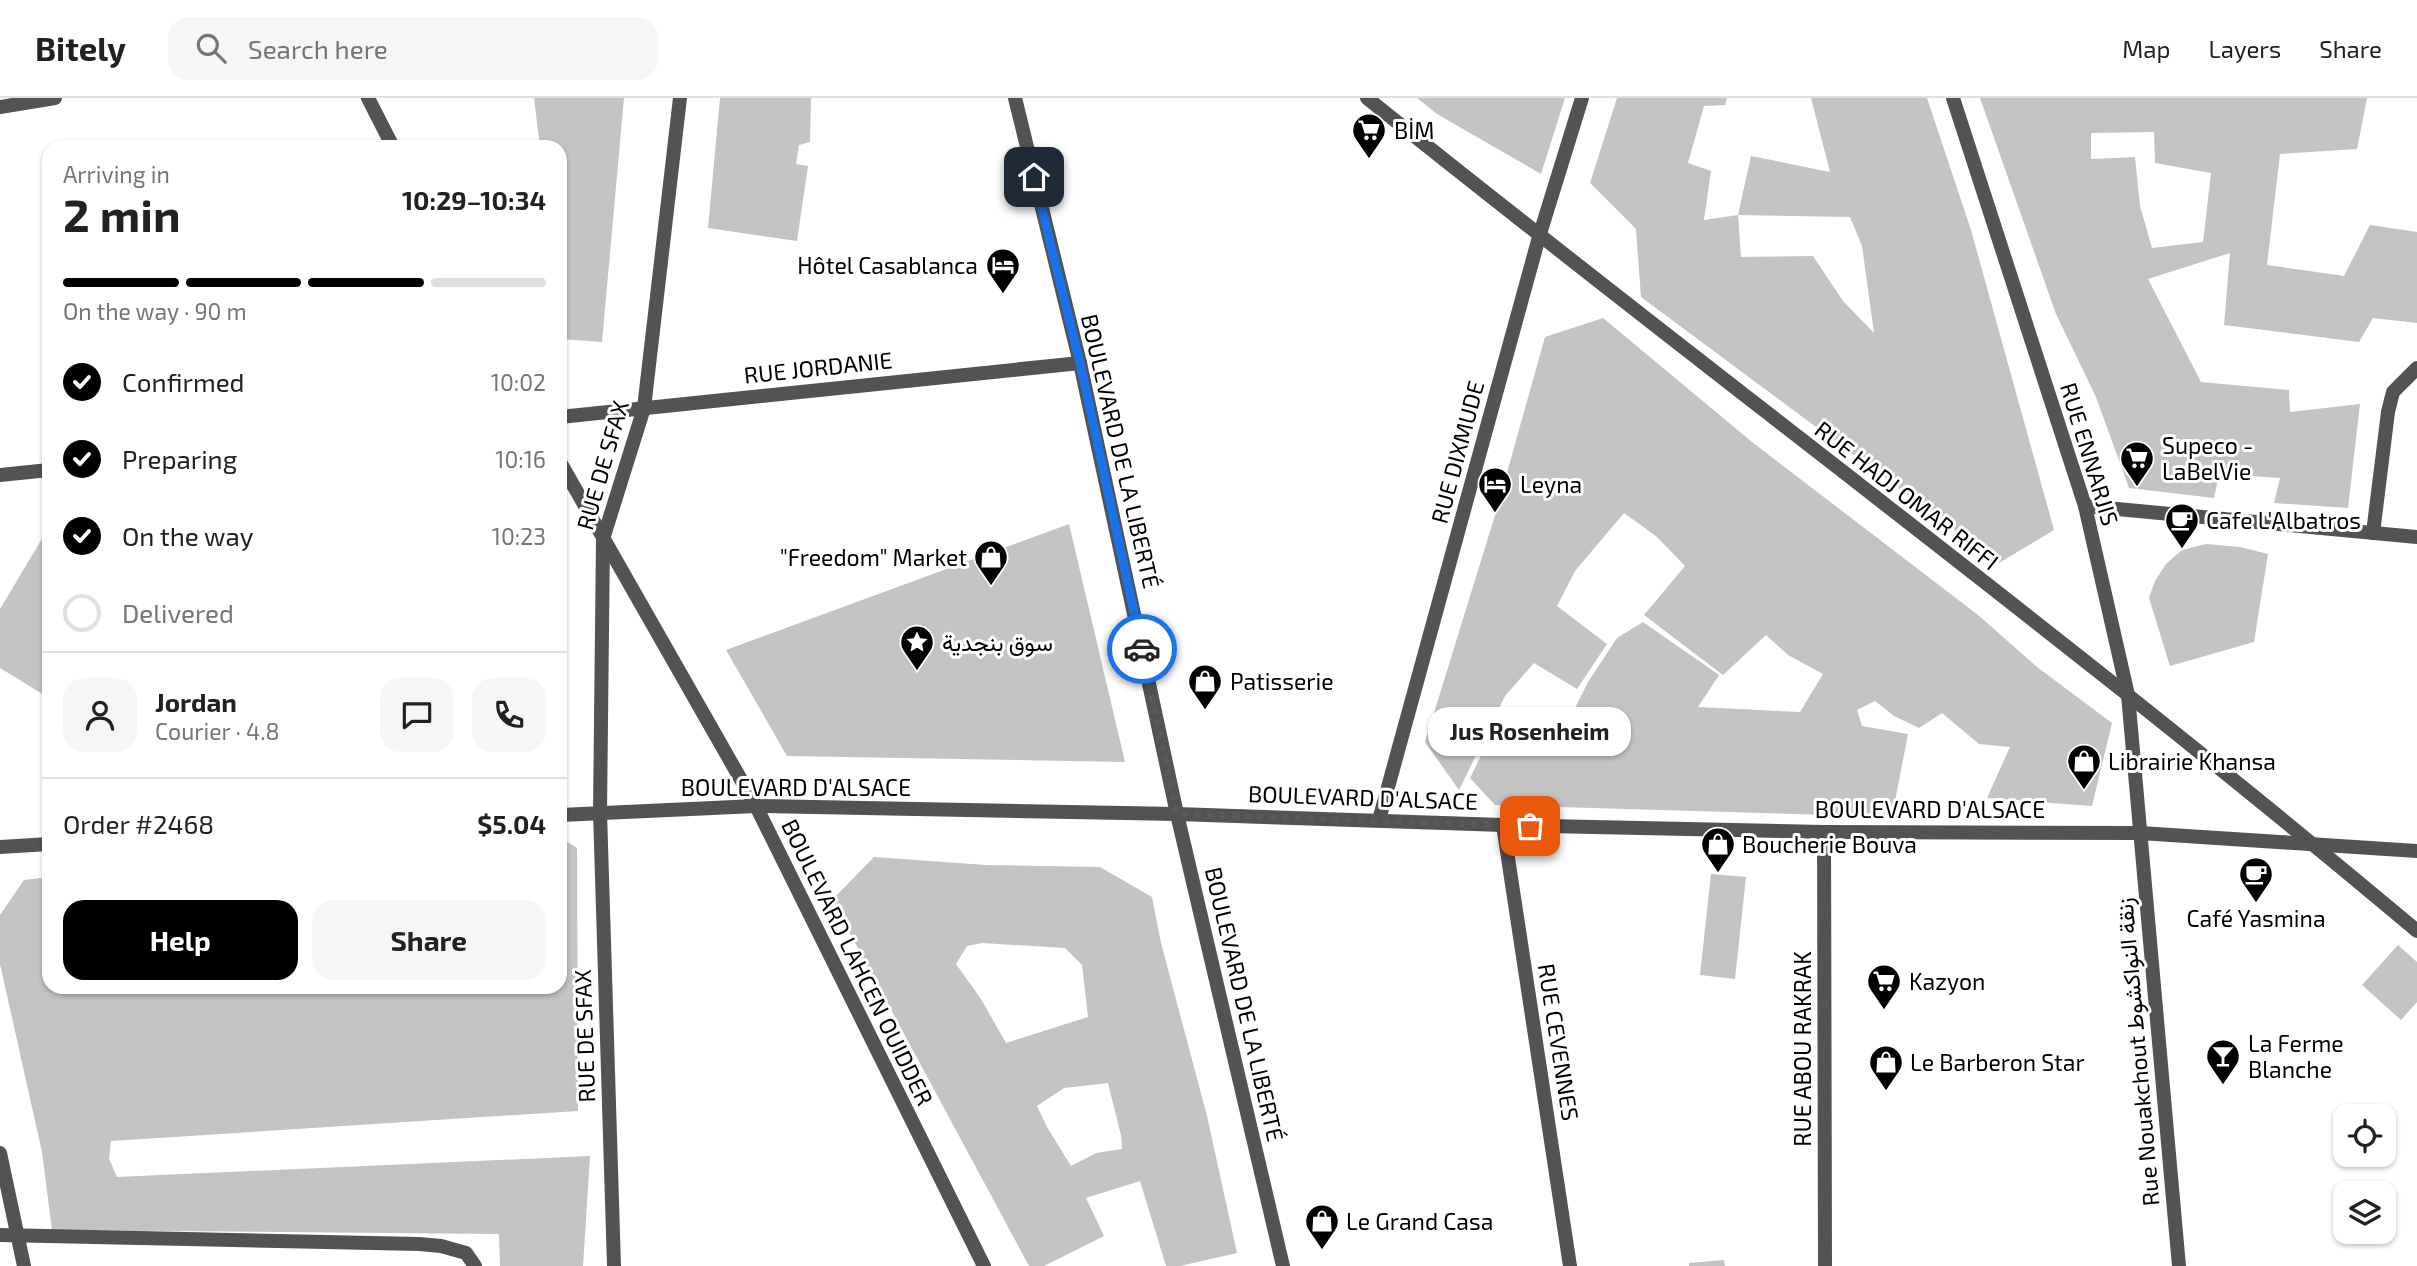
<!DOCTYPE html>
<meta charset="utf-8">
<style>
body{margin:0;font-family:"Exo 2",Vazirmatn,sans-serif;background:#f6f6f6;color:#202124;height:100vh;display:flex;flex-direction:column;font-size:26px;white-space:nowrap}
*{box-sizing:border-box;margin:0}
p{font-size:23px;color:#757577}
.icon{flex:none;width:38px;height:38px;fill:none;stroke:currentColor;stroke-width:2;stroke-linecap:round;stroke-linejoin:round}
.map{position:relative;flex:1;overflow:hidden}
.panel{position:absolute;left:42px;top:42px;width:525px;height:854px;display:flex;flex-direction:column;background:#fff;border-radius:21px;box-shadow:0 2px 5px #0004}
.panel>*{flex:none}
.tools{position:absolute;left:2333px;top:1006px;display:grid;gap:14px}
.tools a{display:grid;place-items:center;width:63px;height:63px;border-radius:14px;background:#fff;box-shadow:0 2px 5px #0004;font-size:35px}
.pin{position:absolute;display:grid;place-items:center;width:60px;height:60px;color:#fff;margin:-30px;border-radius:14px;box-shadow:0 4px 10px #0006}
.courier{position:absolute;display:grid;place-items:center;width:70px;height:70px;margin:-35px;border:5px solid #1a73e8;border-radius:50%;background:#fff;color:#222;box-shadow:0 2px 9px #0007}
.bubble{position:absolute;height:49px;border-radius:21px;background:#fff;box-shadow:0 2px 5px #0004;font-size:23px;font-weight:700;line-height:49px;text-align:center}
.summary em{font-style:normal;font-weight:700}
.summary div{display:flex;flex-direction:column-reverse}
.summary{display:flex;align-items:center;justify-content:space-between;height:119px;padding:0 21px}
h1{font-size:46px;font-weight:700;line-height:52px}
.bar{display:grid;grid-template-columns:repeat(4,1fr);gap:10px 7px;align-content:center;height:84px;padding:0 21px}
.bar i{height:9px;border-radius:5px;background:#e0e0e0}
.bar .current{background:#000}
.bar p{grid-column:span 4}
.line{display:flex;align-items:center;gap:18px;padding:0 21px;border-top:2px solid #e0e0e0}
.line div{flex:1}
.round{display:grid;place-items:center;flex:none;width:74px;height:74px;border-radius:21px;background:#f6f6f6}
ol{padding:0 21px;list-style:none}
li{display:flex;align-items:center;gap:21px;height:77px}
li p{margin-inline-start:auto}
li .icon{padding:7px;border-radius:50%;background:#000;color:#fff;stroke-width:4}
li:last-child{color:#757577}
li i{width:38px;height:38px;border:4px solid #e0e0e0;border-radius:50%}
.cta{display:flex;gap:14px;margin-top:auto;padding:14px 21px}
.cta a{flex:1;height:80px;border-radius:21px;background:#000;color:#fff;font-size:28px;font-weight:700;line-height:80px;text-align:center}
.cta a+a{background:#f6f6f6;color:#202124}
header{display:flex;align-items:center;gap:42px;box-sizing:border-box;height:98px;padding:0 35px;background:#fff;border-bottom:2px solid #e0e0e0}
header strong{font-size:33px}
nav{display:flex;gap:38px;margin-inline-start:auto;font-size:24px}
.search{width:490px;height:63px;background:#f6f6f6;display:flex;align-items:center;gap:18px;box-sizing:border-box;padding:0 24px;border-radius:21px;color:#757577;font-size:26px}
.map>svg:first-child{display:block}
.building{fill:#c3c3c3;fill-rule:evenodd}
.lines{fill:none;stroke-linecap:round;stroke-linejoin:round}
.service{stroke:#535353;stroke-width:14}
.minor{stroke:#535353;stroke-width:14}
.tertiary{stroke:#535353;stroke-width:14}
.done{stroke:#595959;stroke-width:7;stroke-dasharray:0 12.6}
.route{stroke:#1a73e8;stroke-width:9}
.labels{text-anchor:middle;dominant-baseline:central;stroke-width:6;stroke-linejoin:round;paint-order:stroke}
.poi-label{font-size:23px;fill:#000;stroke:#fff;text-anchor:start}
.street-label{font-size:23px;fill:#000;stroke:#fff}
</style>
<header>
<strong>Bitely</strong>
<div class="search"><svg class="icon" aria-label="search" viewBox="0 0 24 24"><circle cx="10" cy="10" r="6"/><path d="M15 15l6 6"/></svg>Search here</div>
<nav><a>Map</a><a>Layers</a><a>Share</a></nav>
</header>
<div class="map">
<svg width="2417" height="1168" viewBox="0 0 2417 1168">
<rect width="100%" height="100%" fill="#fff"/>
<g class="building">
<path d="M534 0H624L602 244 560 241 563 54 560 56V49H540Z"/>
<path d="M720 0H811L810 44 799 47 796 66 808 68 797 143 708 130Z"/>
<path d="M1417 0H1565L1541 76 1437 16Z"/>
<path d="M1617 0H1727L1725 7 1704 8 1688 65 1711 73 1704 122 1738 117 1741 159 1813 158 1843 203 1874 235 1862 148 1850 119 1738 117 1751 58 1830 74 1811 0H1927L1971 132 2054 432 1999 465 1641 199 1636 131 1590 85Z"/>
<path d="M1980 0H2367L2357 51 2280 56 2267 167 2344 178 2370 127 2417 134V225L2373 220 2359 244 2224 227 2230 155 2148 181 2201 284 2289 292 2290 314 2360 306 2348 410 2274 405 2280 380 2219 376 2214 400 2129 390 2096 299 2056 216ZM2154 34 2155 65 2211 75 2203 144 2152 150 2140 108 2135 59 2091 61V35Z"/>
<path d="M1603 220 1752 344 1978 517 2037 569 2112 625 2092 708 1987 700 2010 649 1979 646 1942 615 1919 630 1894 618 1875 603 1857 612 1862 628 1908 636 1892 719 1495 707 1470 680 1502 615 1570 620 1588 584 1617 540 1643 524 1719 577 1698 609 1800 614 1823 576 1788 557 1766 537 1723 577 1644 517 1685 468 1656 438 1624 415 1575 473 1557 508 1607 546 1577 591 1534 565 1505 598 1459 692 1425 644 1496 414 1545 239Z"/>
<path d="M1069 426 1125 664 787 658 726 552Z"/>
<path d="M49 429V600L0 570V511Z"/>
<path d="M2206 446 2240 449 2268 456 2254 544 2170 568 2149 500 2155 483 2166 466 2182 452Z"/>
<path d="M560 739 577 750 578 1013 111 1043 109 1061 117 1079 590 1058 583 1168H500L499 1136 52 1132 42 1054 0 866V817L24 782 49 779V889H560Z"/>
<path d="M874 759 986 767 1100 769 1152 799 1161 845 1207 1018 1237 1155 1180 1168H1166L1140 1083 1086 1100 1104 1138 1044 1168H1029L832 802ZM982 845 1065 850 1082 867 1088 919 1006 945 981 901 956 866 967 848ZM1108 985 1121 1037 1122 1051 1096 1055 1071 1068 1047 1029 1037 1008 1064 990Z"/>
<path d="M1711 776 1746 779 1735 881 1700 877Z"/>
<path d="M2398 847 2417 864V904L2401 922 2362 887Z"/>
<path d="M1724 1162 1725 1168H1689V1165Z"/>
</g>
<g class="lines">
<path class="service" d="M2373 435 2388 314 2393 294 2417 270"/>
<g class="minor">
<path d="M368 0 393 49"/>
<path d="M1015 0 1080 265 1177 716 1283 1168"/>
<path d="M1953 0 2085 408 2128 597 2179 1168"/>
<path d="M0 9 55 0"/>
<path d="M560 319 1080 265"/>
<path d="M560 364 756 708 984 1168"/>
<path d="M0 377 49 372"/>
<path d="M2085 408 2417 439"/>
<path d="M560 717 756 708 1177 716 1503 727 1824 734 2140 735 2417 753"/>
<path d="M1379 722 1539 139 1582 0"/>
<path d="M1503 727 1570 1168"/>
<path d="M1824 734 1825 1168"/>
<path d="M0 749 49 746"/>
<path d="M0 1055 24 1168"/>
<path d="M0 1137 419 1146 441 1148 466 1155 475 1168"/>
<path d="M614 1168 600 714 603 441 644 310 680 0"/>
</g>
<path class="tertiary" d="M1367 0C1715 280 2075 545 2417 833"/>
</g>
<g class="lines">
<path class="done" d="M1142 551 1177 716 1530 728"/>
<path class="route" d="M1034 79 1080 265 1142 551"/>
</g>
<defs>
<g id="supermarket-pin" transform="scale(1.75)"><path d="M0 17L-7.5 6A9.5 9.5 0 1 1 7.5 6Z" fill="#000" stroke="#fff"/><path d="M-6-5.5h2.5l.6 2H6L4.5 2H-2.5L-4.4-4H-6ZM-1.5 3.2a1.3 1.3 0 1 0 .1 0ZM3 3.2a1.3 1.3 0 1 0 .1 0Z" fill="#fff"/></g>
<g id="hotel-pin" transform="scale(1.75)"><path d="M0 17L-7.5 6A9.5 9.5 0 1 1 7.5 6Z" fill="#000" stroke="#fff"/><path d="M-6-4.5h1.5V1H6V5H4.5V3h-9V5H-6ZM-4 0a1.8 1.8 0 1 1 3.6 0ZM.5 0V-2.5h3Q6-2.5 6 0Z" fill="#fff"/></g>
<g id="cafe-pin" transform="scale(1.75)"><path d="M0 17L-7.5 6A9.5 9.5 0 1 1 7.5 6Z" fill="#000" stroke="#fff"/><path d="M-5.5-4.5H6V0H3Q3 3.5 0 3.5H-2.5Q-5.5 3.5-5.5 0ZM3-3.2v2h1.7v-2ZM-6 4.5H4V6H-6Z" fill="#fff"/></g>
<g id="shop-pin" transform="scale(1.75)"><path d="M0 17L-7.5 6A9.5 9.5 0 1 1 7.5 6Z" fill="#000" stroke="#fff"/><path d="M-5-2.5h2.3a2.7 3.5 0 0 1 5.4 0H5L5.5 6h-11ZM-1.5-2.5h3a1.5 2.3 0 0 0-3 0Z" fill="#fff"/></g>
<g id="sight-pin" transform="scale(1.75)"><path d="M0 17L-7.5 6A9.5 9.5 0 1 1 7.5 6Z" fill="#000" stroke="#fff"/><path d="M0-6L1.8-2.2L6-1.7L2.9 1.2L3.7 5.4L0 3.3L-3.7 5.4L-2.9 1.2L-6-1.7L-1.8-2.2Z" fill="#fff"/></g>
<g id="bar-pin" transform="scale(1.75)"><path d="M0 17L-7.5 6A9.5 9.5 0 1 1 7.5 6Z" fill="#000" stroke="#fff"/><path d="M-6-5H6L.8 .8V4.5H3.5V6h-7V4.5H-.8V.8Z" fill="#fff"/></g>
</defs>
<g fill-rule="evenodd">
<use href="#supermarket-pin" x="1369" y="32"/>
<use href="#hotel-pin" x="1003" y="167"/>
<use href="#supermarket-pin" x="2137" y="360"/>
<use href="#hotel-pin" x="1495" y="386"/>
<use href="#cafe-pin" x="2182" y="422"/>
<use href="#shop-pin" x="991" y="459"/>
<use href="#sight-pin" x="917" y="544"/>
<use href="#shop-pin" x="1205" y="583"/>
<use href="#shop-pin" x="2084" y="663"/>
<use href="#shop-pin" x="1718" y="746"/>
<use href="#cafe-pin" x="2256" y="776"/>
<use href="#supermarket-pin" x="1884" y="883"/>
<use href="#bar-pin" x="2223" y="958"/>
<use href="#shop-pin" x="1886" y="964"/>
<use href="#shop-pin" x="1322" y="1123"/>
</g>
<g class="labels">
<g class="poi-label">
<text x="1394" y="32">BİM</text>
<text x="978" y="167" text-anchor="end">Hôtel Casablanca</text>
<text x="2162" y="347">Supeco -<tspan x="2162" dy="26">LaBelVie</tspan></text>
<text x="1520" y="386">Leyna</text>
<text x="2206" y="422">Cafe L'Albatros</text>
<text x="967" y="459" text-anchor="end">"Freedom" Market</text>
<text x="942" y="544">سوق بنجدية</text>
<text x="1230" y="583">Patisserie</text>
<text x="2108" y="663">Librairie Khansa</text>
<text x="1742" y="746">Boucherie Bouva</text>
<text x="2256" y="820" text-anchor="middle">Café Yasmina</text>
<text x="1909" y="883">Kazyon</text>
<text x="2248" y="945">La Ferme<tspan x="2248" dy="26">Blanche</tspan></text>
<text x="1910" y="964">Le Barberon Star</text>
<text x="1346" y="1123">Le Grand Casa</text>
</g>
<g class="street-label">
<text transform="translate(818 269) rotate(-6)">RUE JORDANIE</text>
<text transform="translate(1121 353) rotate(77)">BOULEVARD DE LA LIBERTÉ</text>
<text transform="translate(1457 354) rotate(-75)">RUE DIXMUDE</text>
<text transform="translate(2090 356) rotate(73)">RUE ENNARJIS</text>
<text transform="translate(602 367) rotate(-74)">RUE DE SFAX</text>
<text transform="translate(1907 397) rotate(38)">RUE HADJ OMAR RIFFI</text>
<text x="796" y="689">BOULEVARD D'ALSACE</text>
<text transform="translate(1363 699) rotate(2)">BOULEVARD D'ALSACE</text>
<text x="1930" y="711">BOULEVARD D'ALSACE</text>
<text transform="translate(858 864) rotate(64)">BOULEVARD LAHCEN OUIDDER</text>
<text transform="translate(1245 906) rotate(77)">BOULEVARD DE LA LIBERTÉ</text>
<text transform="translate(584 938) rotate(-92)">RUE DE SFAX</text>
<text transform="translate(1559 944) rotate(81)">RUE CEVENNES</text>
<text transform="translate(1802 951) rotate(-90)">RUE ABOU RAKRAK</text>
<text transform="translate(2137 954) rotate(-95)">Rue Nouakchout زنقة النواكشوط</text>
</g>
</g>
</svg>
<div class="tools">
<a><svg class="icon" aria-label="locate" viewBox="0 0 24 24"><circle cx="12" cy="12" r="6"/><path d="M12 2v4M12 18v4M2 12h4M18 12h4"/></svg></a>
<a><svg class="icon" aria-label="layers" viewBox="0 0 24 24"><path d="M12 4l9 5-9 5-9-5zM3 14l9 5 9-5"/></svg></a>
</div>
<div class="pin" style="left:1530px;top:728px;background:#ea580c"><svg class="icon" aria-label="bag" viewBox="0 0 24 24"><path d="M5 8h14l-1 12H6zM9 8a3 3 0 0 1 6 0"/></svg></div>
<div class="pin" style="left:1034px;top:79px;background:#1f2937"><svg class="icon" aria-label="home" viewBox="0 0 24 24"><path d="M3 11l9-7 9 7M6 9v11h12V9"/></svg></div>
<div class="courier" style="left:1142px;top:551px"><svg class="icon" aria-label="car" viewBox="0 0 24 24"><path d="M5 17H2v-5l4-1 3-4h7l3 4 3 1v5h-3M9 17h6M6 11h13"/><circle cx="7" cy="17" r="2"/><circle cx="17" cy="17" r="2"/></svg></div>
<div class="bubble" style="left:1428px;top:609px;width:203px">Jus Rosenheim</div>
<section class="panel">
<div class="summary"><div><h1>2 min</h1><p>Arriving in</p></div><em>10:29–10:34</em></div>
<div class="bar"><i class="current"></i><i class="current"></i><i class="current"></i><i></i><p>On the way · 90 m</p></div>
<ol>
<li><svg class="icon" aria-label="check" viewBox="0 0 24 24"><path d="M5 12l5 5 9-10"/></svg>Confirmed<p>10:02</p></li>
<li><svg class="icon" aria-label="check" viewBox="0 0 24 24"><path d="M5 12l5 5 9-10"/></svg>Preparing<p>10:16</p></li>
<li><svg class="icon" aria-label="check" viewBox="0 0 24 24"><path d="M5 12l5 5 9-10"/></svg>On the way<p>10:23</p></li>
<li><i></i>Delivered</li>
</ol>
<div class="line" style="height:126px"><a class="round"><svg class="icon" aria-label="person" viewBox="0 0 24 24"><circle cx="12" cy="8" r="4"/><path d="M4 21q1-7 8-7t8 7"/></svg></a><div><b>Jordan</b><p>Courier · 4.8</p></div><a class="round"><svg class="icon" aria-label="chat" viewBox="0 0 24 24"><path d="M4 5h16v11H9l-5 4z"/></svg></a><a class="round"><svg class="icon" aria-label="phone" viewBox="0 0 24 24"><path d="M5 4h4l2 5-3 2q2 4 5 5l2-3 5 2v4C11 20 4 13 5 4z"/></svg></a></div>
<div class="line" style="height:91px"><div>Order #2468</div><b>$5.04</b></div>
<div class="cta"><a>Help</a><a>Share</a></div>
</section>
</div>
